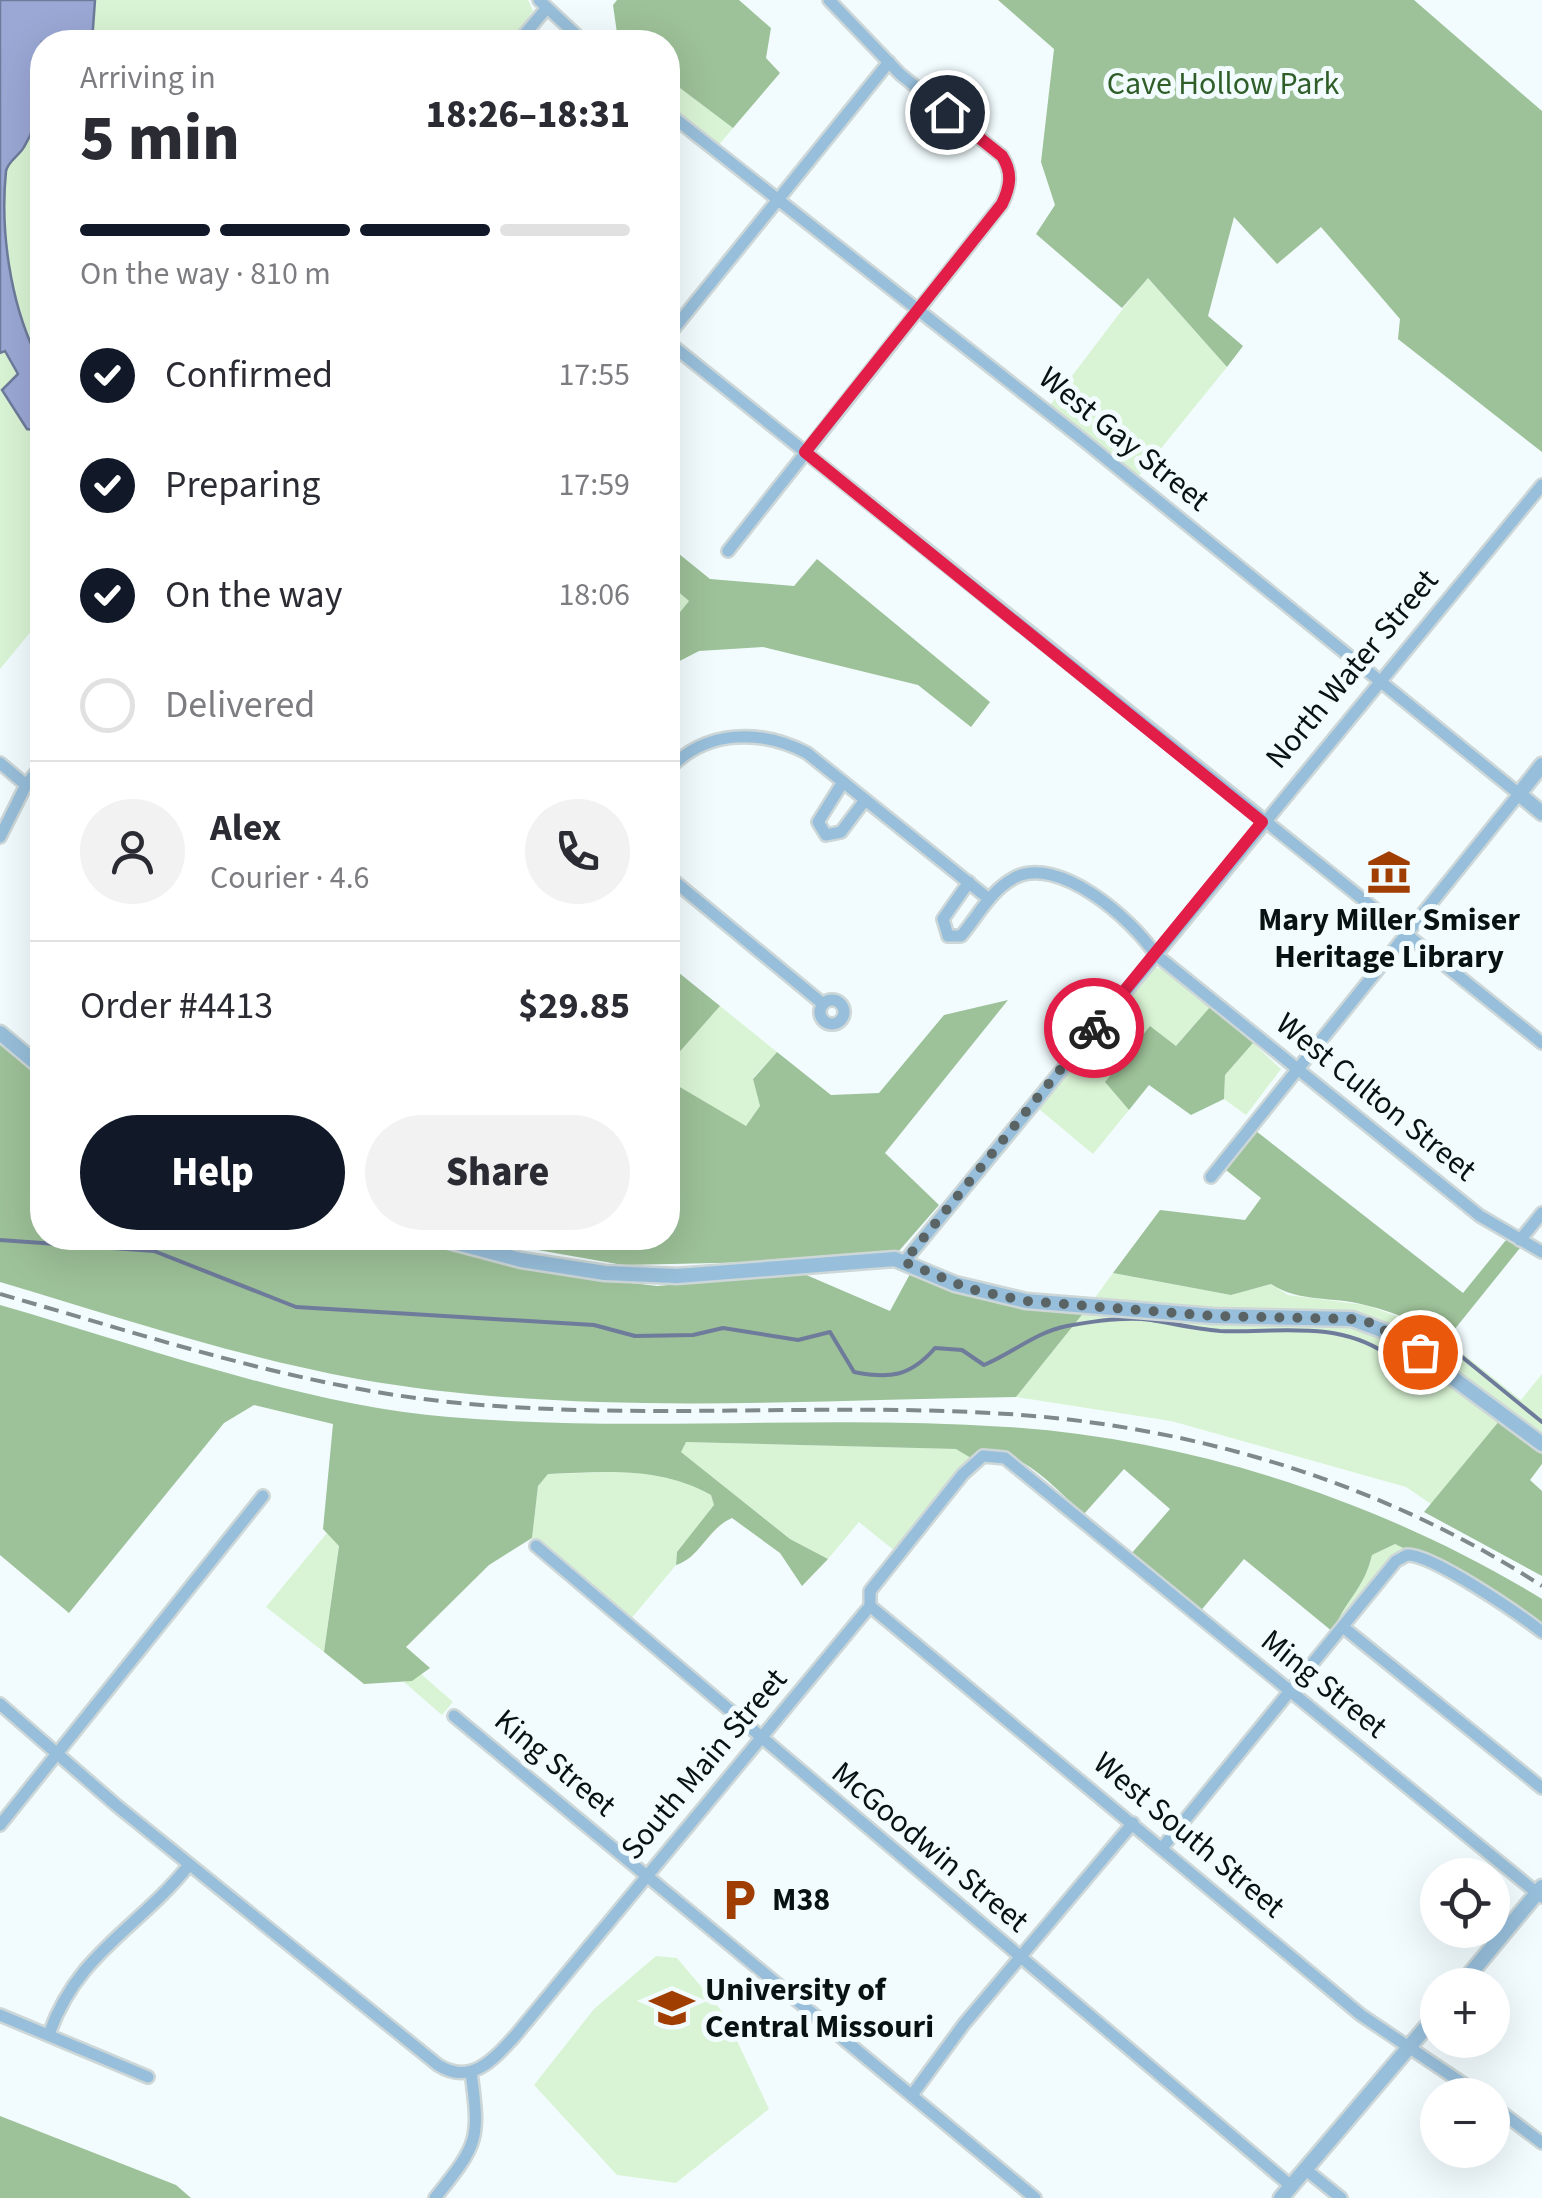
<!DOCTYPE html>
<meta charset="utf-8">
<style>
body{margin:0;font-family:"Source Sans 3",sans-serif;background:#f2f2f3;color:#2b2b33;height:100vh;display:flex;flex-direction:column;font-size:38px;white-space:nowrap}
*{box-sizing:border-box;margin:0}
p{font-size:32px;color:#7c7c81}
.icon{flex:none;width:55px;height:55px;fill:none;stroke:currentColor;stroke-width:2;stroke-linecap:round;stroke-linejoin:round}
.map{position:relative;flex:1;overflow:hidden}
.sheet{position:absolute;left:30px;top:30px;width:650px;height:1220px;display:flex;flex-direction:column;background:#fff;border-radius:40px;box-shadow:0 10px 40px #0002}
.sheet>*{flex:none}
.buttons{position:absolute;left:1420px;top:1858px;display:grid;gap:20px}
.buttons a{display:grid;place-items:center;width:90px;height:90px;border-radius:50%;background:#fff;box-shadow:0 10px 40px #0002;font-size:50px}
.pin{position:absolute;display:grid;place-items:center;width:85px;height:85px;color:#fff;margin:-42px;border:5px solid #fff;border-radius:50%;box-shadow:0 2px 10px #0007}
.courier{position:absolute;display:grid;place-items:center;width:100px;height:100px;margin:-50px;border:8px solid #e11d48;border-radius:50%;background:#fff;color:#222;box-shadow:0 2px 12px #0007}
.summary em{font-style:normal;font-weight:800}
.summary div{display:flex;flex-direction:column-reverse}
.summary{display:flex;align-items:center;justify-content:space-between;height:170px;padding:0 50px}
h1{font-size:65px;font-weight:800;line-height:75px}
.bar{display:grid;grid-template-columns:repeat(4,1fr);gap:15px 10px;align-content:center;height:120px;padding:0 50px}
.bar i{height:12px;border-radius:8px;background:#e1e1e2}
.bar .on{background:#111827}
.bar p{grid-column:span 4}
.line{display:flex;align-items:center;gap:25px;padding:0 50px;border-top:2px solid #e1e1e2}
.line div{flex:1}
.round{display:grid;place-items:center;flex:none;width:105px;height:105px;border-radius:52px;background:#f2f2f3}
ol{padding:0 50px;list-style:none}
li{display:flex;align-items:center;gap:30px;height:110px}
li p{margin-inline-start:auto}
li .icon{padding:10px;border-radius:50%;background:#111827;color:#fff;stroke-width:4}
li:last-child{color:#7c7c81}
li i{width:55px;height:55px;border:5px solid #e1e1e2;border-radius:50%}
.primary-button{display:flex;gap:20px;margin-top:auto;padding:20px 50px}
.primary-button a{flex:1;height:115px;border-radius:60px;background:#111827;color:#fff;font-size:40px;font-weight:800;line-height:115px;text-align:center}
.primary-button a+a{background:#f2f2f3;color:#2b2b33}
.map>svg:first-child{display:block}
.green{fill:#d9f4d4}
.forest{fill:#9dc198}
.water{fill:#9ba8d5;stroke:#6f7b9b;stroke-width:2.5}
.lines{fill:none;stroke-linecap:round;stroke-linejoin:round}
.stream{stroke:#6f7b9b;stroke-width:4}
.minor-casing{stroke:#cdd7d8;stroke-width:16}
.tertiary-casing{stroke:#cdd7d8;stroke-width:19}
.minor{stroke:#97beda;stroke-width:11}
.tertiary{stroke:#97beda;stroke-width:14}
.rail{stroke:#7f888a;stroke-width:4;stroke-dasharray:15 8;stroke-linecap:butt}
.done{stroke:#5b6465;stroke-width:10;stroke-dasharray:0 18}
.route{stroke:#e11d48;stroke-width:12}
.labels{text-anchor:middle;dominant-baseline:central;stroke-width:10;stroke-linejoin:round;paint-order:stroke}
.park-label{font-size:32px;fill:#2f5e29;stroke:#f2fcfe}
.street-label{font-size:32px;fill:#091213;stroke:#f2fcfe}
.poi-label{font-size:32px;font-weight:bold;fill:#091213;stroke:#f2fcfe;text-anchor:start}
</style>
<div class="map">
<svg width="1542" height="2198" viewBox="0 0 1542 2198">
<rect width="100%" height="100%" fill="#f2fcfe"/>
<g class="green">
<path d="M0 0H528L533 11 510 42H42V618L0 669Z"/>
<path d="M668 79 733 128 718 146 668 105Z"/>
<path d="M1147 277 1227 367 1137 478 1050 405Z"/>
<path d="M668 583 689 601 668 627Z"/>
<path d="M1154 967 1168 971 1210 1007 1176 1046 1150 1026 1106 1083 1129 1110 1093 1154 1039 1109Z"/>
<path d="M720 1006 777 1052 753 1078 760 1106 746 1127 668 1080V1065Z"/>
<path d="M1253 1043 1281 1069 1246 1115 1224 1099 1225 1075Z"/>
<path d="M1113 1273 1231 1295 1271 1284 1288 1295 1365 1305 1431 1328 1521 1400 1542 1374V1437L1411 1337 1375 1318 1329 1310 1228 1311 1094 1299Z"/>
<path d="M1085 1311 1347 1324 1384 1336 1500 1420 1431 1504 1406 1487 1171 1421 1016 1397Z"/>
<path d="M685 1442 957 1449 971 1458 896 1552 859 1522 828 1559 790 1539 681 1452Z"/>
<path d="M643 1471 692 1484 711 1495 714 1505 677 1552 676 1565 630 1620 546 1544 532 1538 538 1486 548 1474Z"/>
<path d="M327 1533 339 1545 324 1652 266 1607Z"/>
<path d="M1395 1544 1417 1551 1404 1552 1333 1632C1344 1601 1364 1590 1372 1555Z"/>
<path d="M421 1674 453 1702 442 1715 404 1682Z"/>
<path d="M656 1956 677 1958 725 2015 769 2109 676 2183 617 2175 534 2085 594 2009Z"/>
</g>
<g class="forest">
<path d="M617 0H739L771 28 766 58 780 73 733 128 668 79V42H624L617 33 613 5Z"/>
<path d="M998 0H1414L1542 111V452L1398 339 1400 319 1321 227 1277 264 1234 217 1208 316 1243 346 1227 367 1148 278 1122 308 1036 234 1055 205 1041 162 1054 49Z"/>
<path d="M668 545 710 579 794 586 817 559 990 702 971 727 918 685 763 647 699 651 668 667V627L689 601 668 583Z"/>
<path d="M668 964 720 1006 668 1065Z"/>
<path d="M1008 1000 885 1153 939 1205 898 1252 764 1262 623 1265 469 1238H668V1080L746 1126 760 1106 753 1079 777 1052 831 1095 879 1093 944 1015Z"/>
<path d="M1210 1007 1253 1043 1225 1075 1224 1099 1191 1115 1149 1085 1129 1110 1105 1082 1150 1026 1176 1046Z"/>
<path d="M0 1044 42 1080V1238H406L555 1274 657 1286 804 1274 890 1311 910 1274C968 1300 1022 1310 1085 1311L1016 1397C799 1400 573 1417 358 1379 237 1357 118 1317 0 1282Z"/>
<path d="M1256 1131 1463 1293 1506 1240 1520 1248 1446 1340C1426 1324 1390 1311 1365 1305 1332 1296 1300 1303 1271 1284L1231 1295 1113 1273 1160 1210 1245 1220 1261 1198 1226 1170Z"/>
<path d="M0 1305C139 1345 306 1406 449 1417 634 1433 821 1414 1007 1427 1192 1439 1384 1502 1542 1599V1627L1496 1592 1395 1544 1372 1555C1364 1590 1344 1601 1333 1632L1244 1559 1198 1614 1131 1554 1170 1509 1124 1469 1084 1514C1055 1489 1012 1436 971 1458L956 1449 686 1442 681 1452 790 1539 828 1559 802 1586 780 1553 732 1518C708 1528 700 1558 676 1565L677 1552 714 1505 711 1495C659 1466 606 1472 548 1474L538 1486 532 1538 489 1565 406 1647 430 1668 412 1681 364 1684 324 1652 339 1546 323 1529 333 1424 254 1405 224 1423 69 1613 0 1555Z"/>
<path d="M1500 1420 1542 1454V1464L1530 1480 1542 1491V1576L1424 1512Z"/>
<path d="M0 2116 176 2185 191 2198H0Z"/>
</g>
<path class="water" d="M0 0H95L92 42H42C42 81 44 114 24 147 19 156 8 161 6 171 0 230 10 300 35 353L42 351V431L27 429 2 390 18 374 5 351 0 353Z"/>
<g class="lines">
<g class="stream">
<path d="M0 1240 154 1251 296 1307 594 1325 635 1336 693 1335 723 1328 798 1340 830 1332 854 1372C889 1379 910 1377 935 1348L962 1350 984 1365C1013 1353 1036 1332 1067 1326 1093 1321 1125 1316 1151 1320 1175 1324 1196 1329 1220 1331 1277 1333 1335 1320 1385 1353L1400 1349"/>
<path d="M1427 1343 1440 1339 1542 1422"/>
</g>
<g class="minor-casing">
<g id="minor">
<path d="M539 0 584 42"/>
<path d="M518 42 546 9"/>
<path d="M668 113 1077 435 1519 794 1211 1177"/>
<path d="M668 336 889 62"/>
<path d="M668 342 1542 1043"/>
<path d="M728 551 1002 204C1010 187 1013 173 1002 156L900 74 829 0"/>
<path d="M0 763 26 785"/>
<path d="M668 770C706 729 761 729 807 753L989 899"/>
<path d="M843 782 818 822 826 835 841 832 865 800"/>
<path d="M0 837 26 785 42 765"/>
<path d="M668 876 823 1004"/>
<path d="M969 882 943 919 948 936H961C978 916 990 891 1014 878 1058 854 1132 919 1155 954L1480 1216 1542 1252"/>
<circle cx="832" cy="1012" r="12"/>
<path d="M1520 1240 1542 1213"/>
<path d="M904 1262 1542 485"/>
<path d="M536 1546 1291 2186"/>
<path d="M870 1606 1361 2015 1480 2095"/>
<path d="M1343 1627 1542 1788"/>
<path d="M0 1704 116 1805 438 2065C471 2086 494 2059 515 2036L870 1606V1591L963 1474 983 1456 1005 1458 1542 1897"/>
<path d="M454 1716 1035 2198"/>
<path d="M0 1825 263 1496"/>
<path d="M1162 1848 1396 1561 1407 1555C1432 1554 1519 1614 1542 1632"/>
<path d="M0 2015 148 2077"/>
<path d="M49 2034C78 1952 138 1929 189 1865"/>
<path d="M912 2095 964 2024 1133 1823"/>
<path d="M1492 2105 1542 2143"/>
<path d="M1305 2169 1341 2198"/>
<path d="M435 2198C479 2143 480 2140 471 2072"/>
</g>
</g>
<g class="tertiary-casing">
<g id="tertiary">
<path d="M1542 765 1519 794 1542 813"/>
<path d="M0 1033 42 1068"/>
<path d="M438 1238 521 1260 605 1273 677 1276 895 1259 955 1284 1026 1301 1213 1316 1352 1319 1395 1335 1542 1444"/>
<path d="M1461 1985 1542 1887"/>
<path d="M1281 2198 1438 2013"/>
</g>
</g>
<use href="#minor" class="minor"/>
<use href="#tertiary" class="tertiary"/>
<path class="rail" d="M0 1294C148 1336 296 1386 449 1402 635 1421 822 1402 1008 1414 1195 1426 1385 1484 1542 1586"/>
</g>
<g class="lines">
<path class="done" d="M1094 1028 904 1262 970 1289 1026 1301 1213 1316 1352 1319 1372 1323 1420 1352"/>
<path class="route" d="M947 112 1002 156C1013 173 1010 187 1002 204L805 452 1262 822 1094 1028"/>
</g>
<defs>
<g id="museum-bare" transform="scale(3.45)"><path d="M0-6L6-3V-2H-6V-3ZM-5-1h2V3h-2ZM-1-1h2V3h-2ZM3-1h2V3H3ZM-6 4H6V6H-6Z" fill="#a03d00" stroke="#f2fcfe" stroke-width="2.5" paint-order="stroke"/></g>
<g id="parking-bare" transform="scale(3.45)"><path d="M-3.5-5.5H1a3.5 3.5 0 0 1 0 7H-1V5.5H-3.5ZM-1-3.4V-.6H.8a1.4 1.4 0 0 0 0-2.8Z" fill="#a03d00" stroke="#f2fcfe" stroke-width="2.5" paint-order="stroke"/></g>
<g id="university-bare" transform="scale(3.45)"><path d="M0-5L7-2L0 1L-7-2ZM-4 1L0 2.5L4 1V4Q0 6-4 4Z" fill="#a03d00" stroke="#f2fcfe" stroke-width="2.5" paint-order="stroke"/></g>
</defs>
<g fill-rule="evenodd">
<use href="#museum-bare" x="1389" y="872"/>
<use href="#parking-bare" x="739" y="1900"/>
<use href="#university-bare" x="672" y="2008"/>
</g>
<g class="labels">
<g class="park-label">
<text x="1223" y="84">Cave Hollow Park</text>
</g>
<g class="street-label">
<text transform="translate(1124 439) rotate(39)">West Gay Street</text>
<text transform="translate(1352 669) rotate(-50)">North Water Street</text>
<text transform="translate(1376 1097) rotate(39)">West Culton Street</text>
<text transform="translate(1324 1684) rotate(39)">Ming Street</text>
<text transform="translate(555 1763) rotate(40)">King Street</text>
<text transform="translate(704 1764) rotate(-50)">South Main Street</text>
<text transform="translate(1189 1835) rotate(40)">West South Street</text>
<text transform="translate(930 1847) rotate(40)">McGoodwin Street</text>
</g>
<g class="poi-label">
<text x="1389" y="920" text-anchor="middle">Mary Miller Smiser<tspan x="1389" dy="37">Heritage Library</tspan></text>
<text x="772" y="1900">M38</text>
<text x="705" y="1990">University of<tspan x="705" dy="37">Central Missouri</tspan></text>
</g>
</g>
</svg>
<div class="buttons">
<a><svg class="icon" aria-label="locate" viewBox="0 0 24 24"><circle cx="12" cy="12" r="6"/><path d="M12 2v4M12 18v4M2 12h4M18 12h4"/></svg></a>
<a>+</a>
<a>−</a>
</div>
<div class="pin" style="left:1420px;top:1352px;background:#ea580c"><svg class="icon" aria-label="bag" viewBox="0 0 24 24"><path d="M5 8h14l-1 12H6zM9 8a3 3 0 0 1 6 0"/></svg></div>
<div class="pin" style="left:947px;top:112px;background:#1f2937"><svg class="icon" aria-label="home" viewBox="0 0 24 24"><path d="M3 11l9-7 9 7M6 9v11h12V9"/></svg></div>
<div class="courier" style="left:1094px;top:1028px"><svg class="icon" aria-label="bike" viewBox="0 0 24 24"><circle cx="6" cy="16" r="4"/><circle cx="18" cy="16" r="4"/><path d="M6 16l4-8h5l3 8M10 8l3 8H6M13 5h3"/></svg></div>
<section class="sheet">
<div class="summary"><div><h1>5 min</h1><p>Arriving in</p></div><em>18:26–18:31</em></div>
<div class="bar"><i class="on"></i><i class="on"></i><i class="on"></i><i></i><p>On the way · 810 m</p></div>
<ol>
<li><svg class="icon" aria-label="check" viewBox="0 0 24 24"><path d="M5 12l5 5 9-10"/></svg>Confirmed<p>17:55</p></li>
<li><svg class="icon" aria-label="check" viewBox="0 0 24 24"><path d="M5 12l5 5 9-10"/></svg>Preparing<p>17:59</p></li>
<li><svg class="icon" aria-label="check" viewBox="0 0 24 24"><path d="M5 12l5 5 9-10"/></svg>On the way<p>18:06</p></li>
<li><i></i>Delivered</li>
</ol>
<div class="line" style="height:180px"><a class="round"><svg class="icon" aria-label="person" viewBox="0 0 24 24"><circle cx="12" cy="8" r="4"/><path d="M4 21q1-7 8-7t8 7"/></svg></a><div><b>Alex</b><p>Courier · 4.6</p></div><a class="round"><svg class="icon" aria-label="phone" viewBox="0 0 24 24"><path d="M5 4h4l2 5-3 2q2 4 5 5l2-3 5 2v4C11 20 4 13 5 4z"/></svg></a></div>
<div class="line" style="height:130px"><div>Order #4413</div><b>$29.85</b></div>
<div class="primary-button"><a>Help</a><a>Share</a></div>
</section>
</div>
